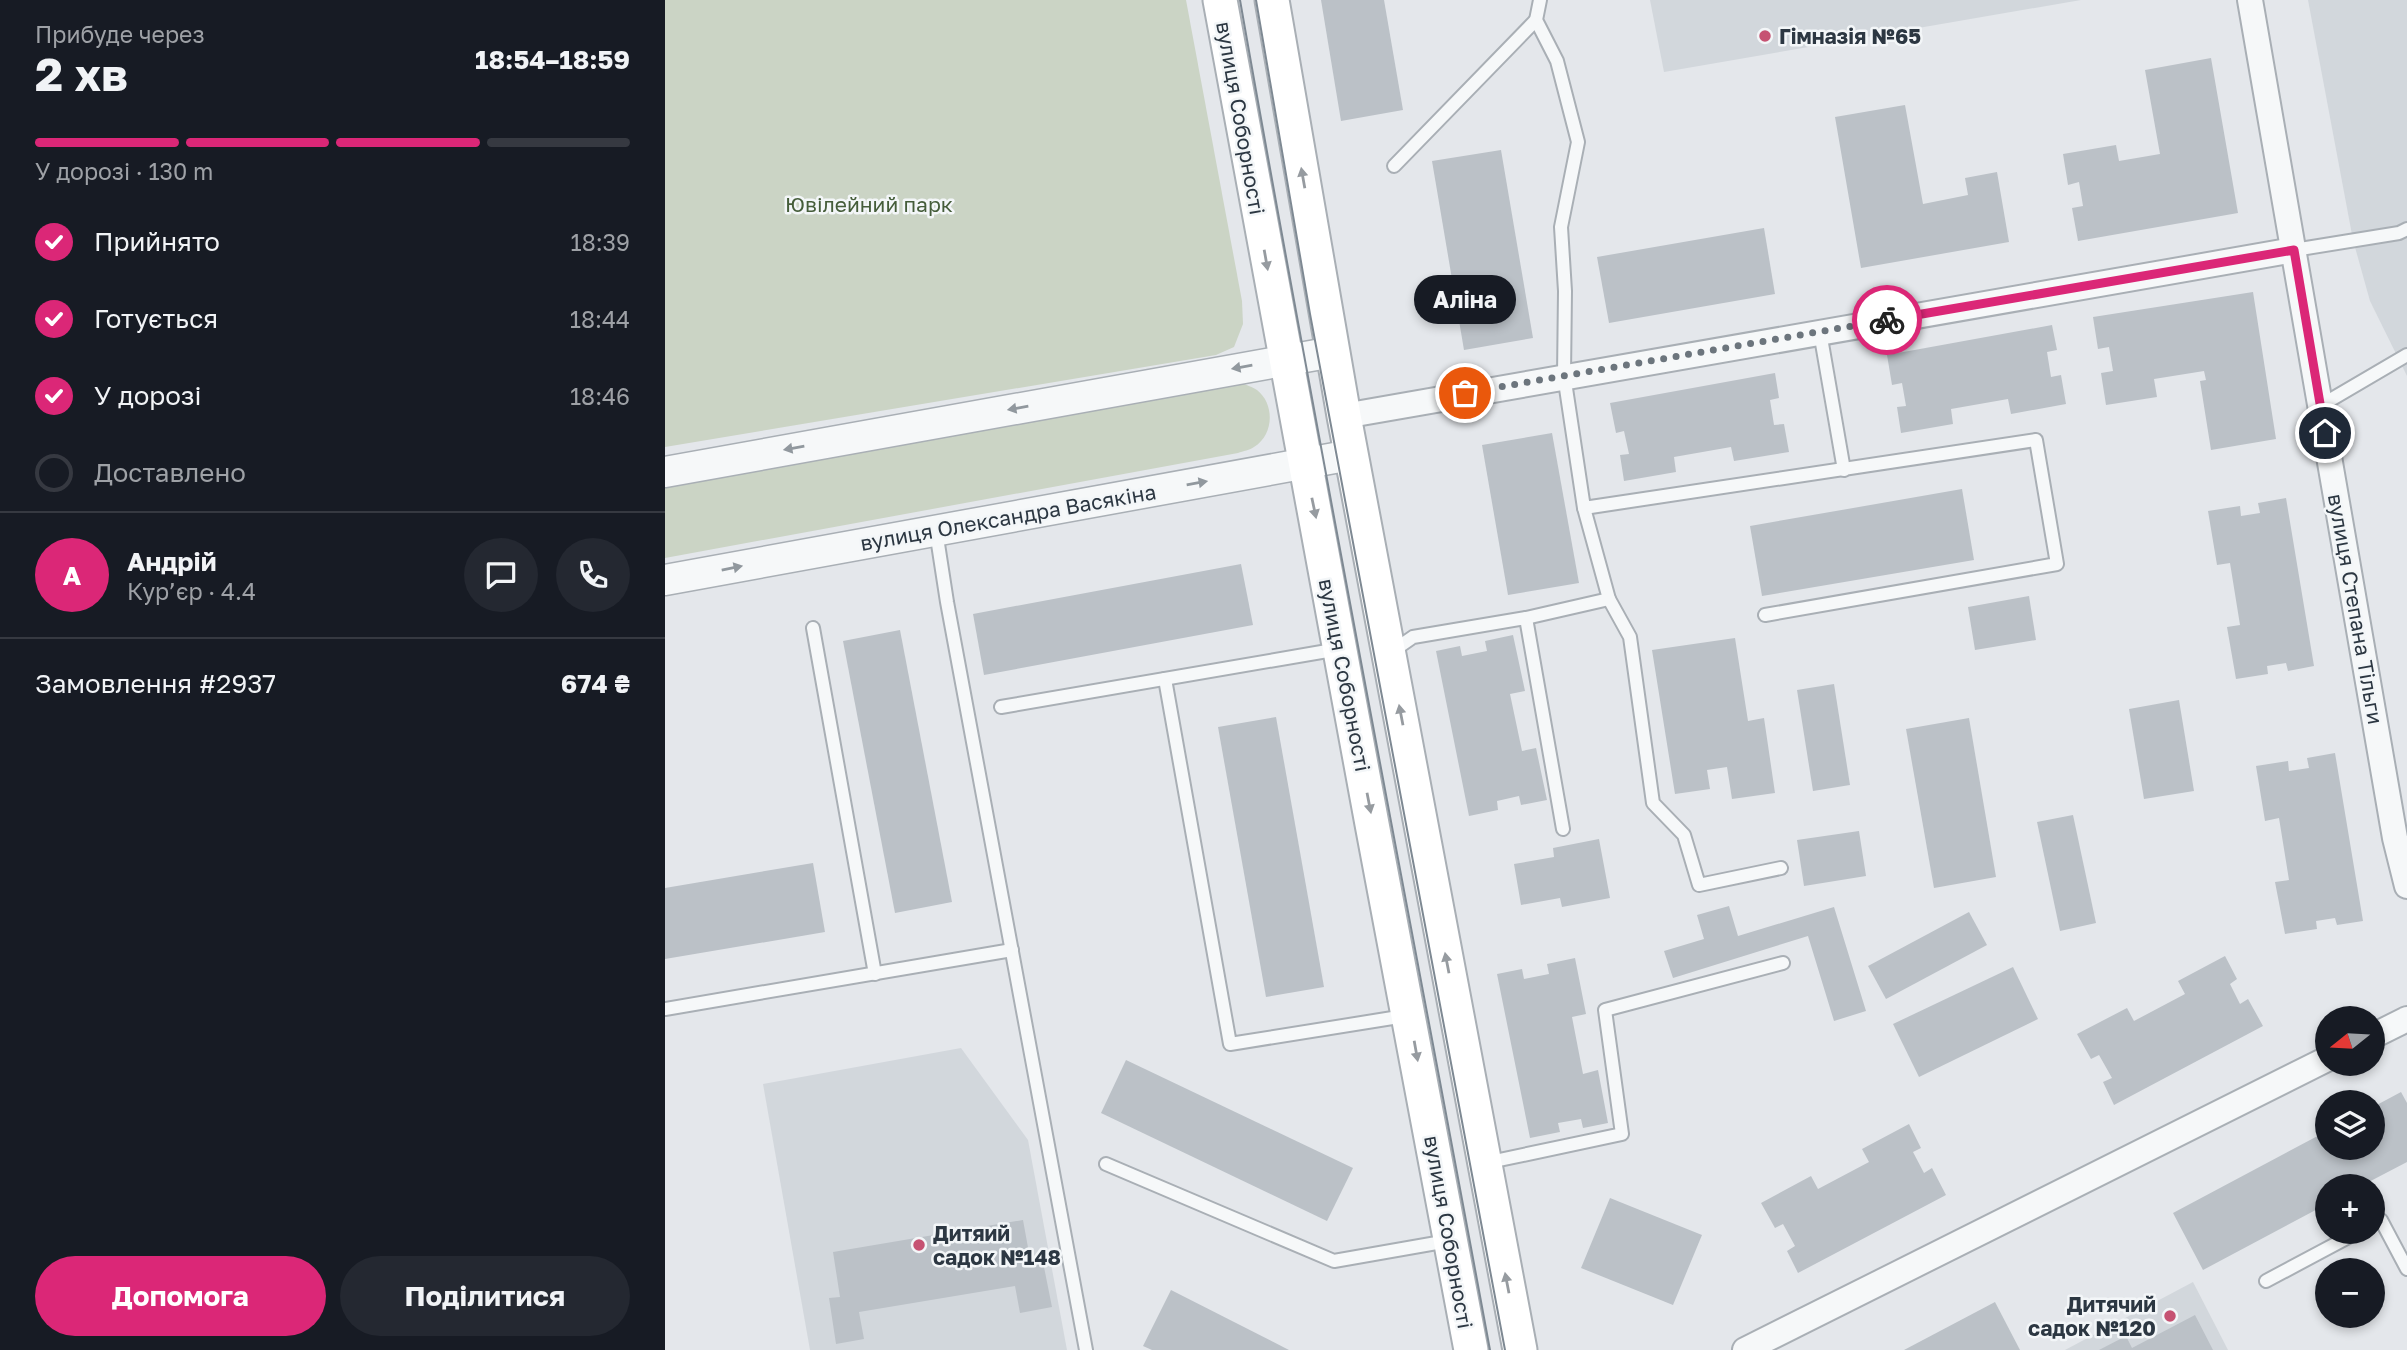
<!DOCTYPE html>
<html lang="uk">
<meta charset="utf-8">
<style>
body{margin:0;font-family:"Golos Text",sans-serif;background:#242831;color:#f1f3f6;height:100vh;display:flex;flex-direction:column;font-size:26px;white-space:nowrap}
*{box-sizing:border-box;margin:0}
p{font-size:23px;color:#9ea1a6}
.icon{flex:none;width:38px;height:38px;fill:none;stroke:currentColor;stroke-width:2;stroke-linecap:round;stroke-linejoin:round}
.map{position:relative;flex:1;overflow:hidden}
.panel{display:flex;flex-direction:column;background:#171b24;width:665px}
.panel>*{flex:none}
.needle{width:46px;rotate:252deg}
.controls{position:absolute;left:1650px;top:1006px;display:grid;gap:14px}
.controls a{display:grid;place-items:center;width:70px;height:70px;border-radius:50%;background:#171b24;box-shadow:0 4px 10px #0003;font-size:35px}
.pin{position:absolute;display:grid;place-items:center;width:60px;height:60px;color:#fff;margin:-30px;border:4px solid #fff;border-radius:50%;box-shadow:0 2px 7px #0007}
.courier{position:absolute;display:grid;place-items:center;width:70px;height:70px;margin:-35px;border:5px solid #db2777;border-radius:50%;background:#fff;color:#222;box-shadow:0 2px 9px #0007}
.bubble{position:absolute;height:49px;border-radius:24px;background:#171b24;box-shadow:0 4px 10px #0003;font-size:23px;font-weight:700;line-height:49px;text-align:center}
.overview em{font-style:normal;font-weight:700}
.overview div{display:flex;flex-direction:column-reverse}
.overview{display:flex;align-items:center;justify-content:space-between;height:119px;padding:0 35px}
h1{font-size:46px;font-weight:700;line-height:52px}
.bar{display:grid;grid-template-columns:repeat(4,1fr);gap:10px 7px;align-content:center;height:84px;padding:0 35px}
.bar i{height:9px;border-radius:5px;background:#363941}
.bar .active{background:#db2777}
.bar p{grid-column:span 4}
.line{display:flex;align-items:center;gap:18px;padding:0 35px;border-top:2px solid #363941}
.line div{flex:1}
.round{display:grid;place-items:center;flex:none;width:74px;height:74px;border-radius:37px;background:#242831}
ol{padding:0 35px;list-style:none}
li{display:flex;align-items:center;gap:21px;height:77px}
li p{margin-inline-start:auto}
li .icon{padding:7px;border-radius:50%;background:#db2777;color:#fff;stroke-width:4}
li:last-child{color:#9ea1a6}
li i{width:38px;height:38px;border:4px solid #363941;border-radius:50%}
.action{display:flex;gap:14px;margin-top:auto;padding:14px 35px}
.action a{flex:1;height:80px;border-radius:42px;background:#db2777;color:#fff;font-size:28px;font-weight:700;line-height:80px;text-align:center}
.action a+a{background:#242831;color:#f1f3f6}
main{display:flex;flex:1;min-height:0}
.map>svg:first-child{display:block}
.built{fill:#d2d7dc}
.green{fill:#cbd4c5}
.building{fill:#bbc1c7}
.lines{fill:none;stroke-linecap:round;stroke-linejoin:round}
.service-casing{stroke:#a9afb5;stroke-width:16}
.minor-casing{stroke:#a9afb5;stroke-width:28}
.tertiary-casing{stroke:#a9afb5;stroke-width:33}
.secondary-casing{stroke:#a9afb5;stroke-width:37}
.service{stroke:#f6f8f9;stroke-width:12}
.minor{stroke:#f6f8f9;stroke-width:24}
.tertiary{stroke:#f6f8f9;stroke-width:30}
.secondary{stroke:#fff;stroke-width:33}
.tram{stroke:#7e8993;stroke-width:2}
.oneway{fill:#969ba0}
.oneway2{fill:#91989e}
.done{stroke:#6c757d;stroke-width:7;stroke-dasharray:0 12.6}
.route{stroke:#db2777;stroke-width:9}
.poi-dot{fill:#c65272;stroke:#f3f6f8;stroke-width:2.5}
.labels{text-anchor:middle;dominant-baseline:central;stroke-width:5;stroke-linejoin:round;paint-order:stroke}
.poi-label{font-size:21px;font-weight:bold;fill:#2c3742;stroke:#f3f6f8;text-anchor:start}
.street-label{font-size:21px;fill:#2c3742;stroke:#f3f6f8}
.park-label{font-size:21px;fill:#455d3a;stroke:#f3f6f8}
</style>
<main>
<section class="panel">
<div class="overview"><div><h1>2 хв</h1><p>Прибуде через</p></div><em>18:54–18:59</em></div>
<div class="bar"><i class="active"></i><i class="active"></i><i class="active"></i><i></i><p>У дорозі · 130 m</p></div>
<ol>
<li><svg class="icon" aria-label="check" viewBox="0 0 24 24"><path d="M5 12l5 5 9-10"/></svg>Прийнято<p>18:39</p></li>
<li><svg class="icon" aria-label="check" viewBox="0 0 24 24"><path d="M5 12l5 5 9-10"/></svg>Готується<p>18:44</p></li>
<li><svg class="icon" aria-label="check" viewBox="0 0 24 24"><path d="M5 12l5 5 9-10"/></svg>У дорозі<p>18:46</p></li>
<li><i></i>Доставлено</li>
</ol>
<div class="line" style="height:126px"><b class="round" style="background:#db2777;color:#fff">А</b><div><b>Андрій</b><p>Кур’єр · 4.4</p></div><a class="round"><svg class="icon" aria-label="chat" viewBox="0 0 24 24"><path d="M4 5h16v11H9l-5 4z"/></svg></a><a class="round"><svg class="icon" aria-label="phone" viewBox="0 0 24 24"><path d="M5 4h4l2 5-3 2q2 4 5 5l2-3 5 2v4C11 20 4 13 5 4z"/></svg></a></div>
<div class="line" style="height:91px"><div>Замовлення #2937</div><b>674 ₴</b></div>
<div class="action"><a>Допомога</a><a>Поділитися</a></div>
</section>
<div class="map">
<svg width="1742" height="1350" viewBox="0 0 1742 1350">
<rect width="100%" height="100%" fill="#e4e7eb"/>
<g class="built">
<path d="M985 0H1416L999 72Z"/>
<path d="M1643 0H1742V376L1705 301 1688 240Z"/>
<path d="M296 1048 363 1140 402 1350H145L98 1084Z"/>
<path d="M1528 1282 1563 1350H1400Z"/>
</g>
<g class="green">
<path d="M0 0H521L577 301 578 324 569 347 551 355 0 447Z"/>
<path d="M576 383C581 385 588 387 592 390 610 404 609 435 589 447 585 450 578 451 573 453L0 558V487Z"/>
</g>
<g class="building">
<path d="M656 0H719L738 110 676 121Z"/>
<path d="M1546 58 1573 213 1413 241 1407 208 1418 206 1414 182 1403 185 1398 154 1451 145 1454 161 1495 154 1480 70Z"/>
<path d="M1240 105 1258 204 1303 195 1300 178 1332 172 1344 242 1196 268 1170 117Z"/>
<path d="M836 150 868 338 799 350 767 161Z"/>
<path d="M1099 228 1110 294 944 323 932 257Z"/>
<path d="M1588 292 1611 439 1546 450 1535 381 1541 380 1539 371 1489 379 1492 397 1441 405 1436 373 1448 371 1444 347 1433 349 1428 317Z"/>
<path d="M1387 325 1392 350 1382 352 1386 377 1396 375 1401 404 1346 414 1343 399 1286 409 1288 424 1236 433 1232 407 1241 406 1237 383 1227 385 1222 355Z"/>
<path d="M1110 373 1114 398 1105 400 1109 425 1119 424 1124 452 1069 461 1066 447 1009 457 1011 472 959 481 955 455 964 454 959 431 951 433 945 403Z"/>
<path d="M887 433 914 583 843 595 817 445Z"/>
<path d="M1297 489 1309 560 1097 596 1085 526Z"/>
<path d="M1621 498 1649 666 1623 671 1621 663 1602 666 1603 674 1571 679 1562 627 1575 625 1565 563 1552 565 1543 511 1575 506 1576 516 1595 513 1593 503Z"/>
<path d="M576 564 588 625 319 675 308 614Z"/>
<path d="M1364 596 1371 640 1310 650 1303 607Z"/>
<path d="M235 630 287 902 230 913 178 641Z"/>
<path d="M848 635 860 691 845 694 857 751 871 748 882 800 856 805 854 796 832 801 833 810 804 816 771 651 795 646 797 656 822 651 820 641Z"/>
<path d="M1070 638 1083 721 1099 718 1110 793 1067 799 1062 767 1042 770 1045 789 1010 794 987 650Z"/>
<path d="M1169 684 1185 785 1148 791 1132 690Z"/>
<path d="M1514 700 1529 791 1479 799 1464 709Z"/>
<path d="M611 717 659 987 601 997 553 727Z"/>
<path d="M1304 718 1331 877 1269 888 1241 729Z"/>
<path d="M1670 753 1698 921 1672 925 1670 918 1651 921 1652 929 1620 934 1610 882 1624 880 1614 818 1600 821 1591 766 1623 761 1624 771 1644 768 1642 758Z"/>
<path d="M1408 815 1431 923 1395 931 1372 822Z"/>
<path d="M1194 831 1201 876 1139 886 1132 840Z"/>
<path d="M934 839 945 898 897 907 895 898 856 905 849 864 889 857 888 848Z"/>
<path d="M148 863 160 932 0 959V888Z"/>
<path d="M1064 906 1073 936 1169 907 1201 1011 1169 1021 1143 936 1008 978 999 951 1039 939 1032 915Z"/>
<path d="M1304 912 1322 945 1221 999 1203 966Z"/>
<path d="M1560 956 1572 979 1565 984 1575 1004 1583 999 1598 1026 1449 1105 1438 1082 1447 1078 1434 1055 1426 1059 1412 1034 1462 1008 1469 1021 1520 994 1513 981Z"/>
<path d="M910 958 921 1014 907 1017 918 1074 933 1070 943 1123 918 1128 916 1119 893 1123 895 1132 865 1138 832 974 857 969 859 979 884 974 882 964Z"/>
<path d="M1348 967 1373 1019 1254 1077 1228 1024Z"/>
<path d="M461 1060 688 1168 662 1221 436 1113Z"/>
<path d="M1736 1092 1742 1103V1162L1696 1186H1662V1204L1538 1270 1508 1213 1662 1131V1148H1708V1107Z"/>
<path d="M1244 1124 1256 1148 1248 1152 1259 1173 1267 1168 1281 1195 1133 1273 1122 1251 1130 1246 1118 1224 1110 1228 1096 1203 1146 1176 1153 1189 1204 1162 1197 1149Z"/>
<path d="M945 1198 1037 1235 1008 1305 916 1268Z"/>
<path d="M358 1220 366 1264 378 1262 387 1307 355 1313 350 1286 194 1312 199 1339 171 1344 164 1298 175 1297 168 1252Z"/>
<path d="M506 1290 624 1350H487L478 1346Z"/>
<path d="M1330 1302 1355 1350H1239Z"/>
<path d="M1530 1315 1548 1350H1434L1461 1336 1467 1348Z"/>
</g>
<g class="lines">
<g class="service-casing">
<g id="service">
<path d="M875 0 871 20 892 61 913 142 896 227 900 291 899 375 919 508 1371 440 1392 564 1100 615"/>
<path d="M729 166 871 20"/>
<path d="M1629 250 1734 233 1742 229"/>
<path d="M1155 332 1179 470"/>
<path d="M1655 406 1742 355"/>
<path d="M271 531 282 602 421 1350"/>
<path d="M944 599 965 637 988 803 1019 835 1034 885 1116 868"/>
<path d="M861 618 944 599 919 508"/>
<path d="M148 628 210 974"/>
<path d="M725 653 748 637 861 618 898 829"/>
<path d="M500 679 565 1044 740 1016"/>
<path d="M336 707 674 649"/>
<path d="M0 1009 347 950"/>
<path d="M820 1163 957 1134 940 1010 1118 963"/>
<path d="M441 1164 669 1261 783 1241"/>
<path d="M1708 1224 1716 1220 1742 1269"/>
<path d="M1601 1281 1693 1232"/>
</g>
</g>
<g class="minor-casing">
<g id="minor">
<path d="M1585 0 1730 838 1742 886"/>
<path d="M679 416 1629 250"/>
<path d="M1708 1036 1742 1019"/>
<path d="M1080 1350 1662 1059"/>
</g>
</g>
<g class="tertiary-casing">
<g id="tertiary">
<path d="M0 472 668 352"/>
<path d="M0 580 686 455"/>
</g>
</g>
<g class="secondary-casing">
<g id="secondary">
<path d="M555 0C635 451 722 900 806 1350"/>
<path d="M607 0 679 416 855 1350"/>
</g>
</g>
<use href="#service" class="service"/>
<use href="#minor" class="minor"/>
<use href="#tertiary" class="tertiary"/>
<use href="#secondary" class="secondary"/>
<g class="tram">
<path d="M575 0C654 451 742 900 825 1350"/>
<path d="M591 0 645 314 840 1350"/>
</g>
</g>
<defs><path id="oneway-solid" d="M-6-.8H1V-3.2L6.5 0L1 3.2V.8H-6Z" transform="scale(1.75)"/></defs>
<g class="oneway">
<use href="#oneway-solid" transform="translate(638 178) rotate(-100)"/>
<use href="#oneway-solid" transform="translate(601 260) rotate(80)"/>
<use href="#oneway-solid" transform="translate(649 508) rotate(78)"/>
<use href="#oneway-solid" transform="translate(736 715) rotate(-101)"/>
<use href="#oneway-solid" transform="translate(704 803) rotate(79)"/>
<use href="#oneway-solid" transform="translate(782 963) rotate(-101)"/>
<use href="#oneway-solid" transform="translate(751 1051) rotate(80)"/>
<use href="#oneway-solid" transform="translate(842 1283) rotate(-101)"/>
</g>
<g class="oneway2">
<use href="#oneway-solid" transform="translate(577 367) rotate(170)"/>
<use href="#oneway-solid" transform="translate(353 408) rotate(170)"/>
<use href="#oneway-solid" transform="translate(129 448) rotate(170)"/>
<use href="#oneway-solid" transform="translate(532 483) rotate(-10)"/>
<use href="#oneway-solid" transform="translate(67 568) rotate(-11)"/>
</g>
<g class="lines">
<path class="done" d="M800 393 1222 320"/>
<path class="route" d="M1222 320 1629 250 1660 433"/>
</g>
<g class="poi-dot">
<circle cx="1100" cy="36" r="7"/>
<circle cx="254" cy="1245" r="7"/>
<circle cx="1505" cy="1316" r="7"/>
</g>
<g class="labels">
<g class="poi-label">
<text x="1114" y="36">Гімназія №65</text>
<text x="268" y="1233">Дитяий<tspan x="268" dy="24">садок №148</tspan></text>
<text x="1491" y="1304" text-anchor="end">Дитячий<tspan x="1491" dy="24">садок №120</tspan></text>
</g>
<g class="street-label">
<text transform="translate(576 118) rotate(80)">вулиця Соборності</text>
<text transform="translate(343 517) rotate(-10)">вулиця Олександра Васякіна</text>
<text transform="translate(1691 609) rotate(80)">вулиця Степана Тільги</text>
<text transform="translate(680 675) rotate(79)">вулиця Соборності</text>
<text transform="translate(784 1232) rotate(80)">вулиця Соборності</text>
</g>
<g class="park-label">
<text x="204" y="204">Ювілейний парк</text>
</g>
</g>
</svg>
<div class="controls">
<a><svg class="needle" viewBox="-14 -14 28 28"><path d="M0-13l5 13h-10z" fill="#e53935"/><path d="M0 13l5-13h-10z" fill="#9ea1a6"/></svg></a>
<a><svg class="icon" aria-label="layers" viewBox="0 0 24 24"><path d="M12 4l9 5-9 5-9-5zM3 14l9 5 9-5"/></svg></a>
<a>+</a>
<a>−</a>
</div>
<div class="pin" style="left:800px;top:393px;background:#ea580c"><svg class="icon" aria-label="bag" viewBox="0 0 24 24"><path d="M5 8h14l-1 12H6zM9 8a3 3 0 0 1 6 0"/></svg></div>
<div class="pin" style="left:1660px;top:433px;background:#1f2937"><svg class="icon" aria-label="home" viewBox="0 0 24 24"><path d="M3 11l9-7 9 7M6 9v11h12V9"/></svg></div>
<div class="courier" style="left:1222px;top:320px"><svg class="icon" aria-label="bike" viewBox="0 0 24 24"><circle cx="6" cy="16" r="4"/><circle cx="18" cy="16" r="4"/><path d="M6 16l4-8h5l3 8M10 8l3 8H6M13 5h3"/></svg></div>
<div class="bubble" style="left:749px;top:275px;width:102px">Аліна</div>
</div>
</main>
